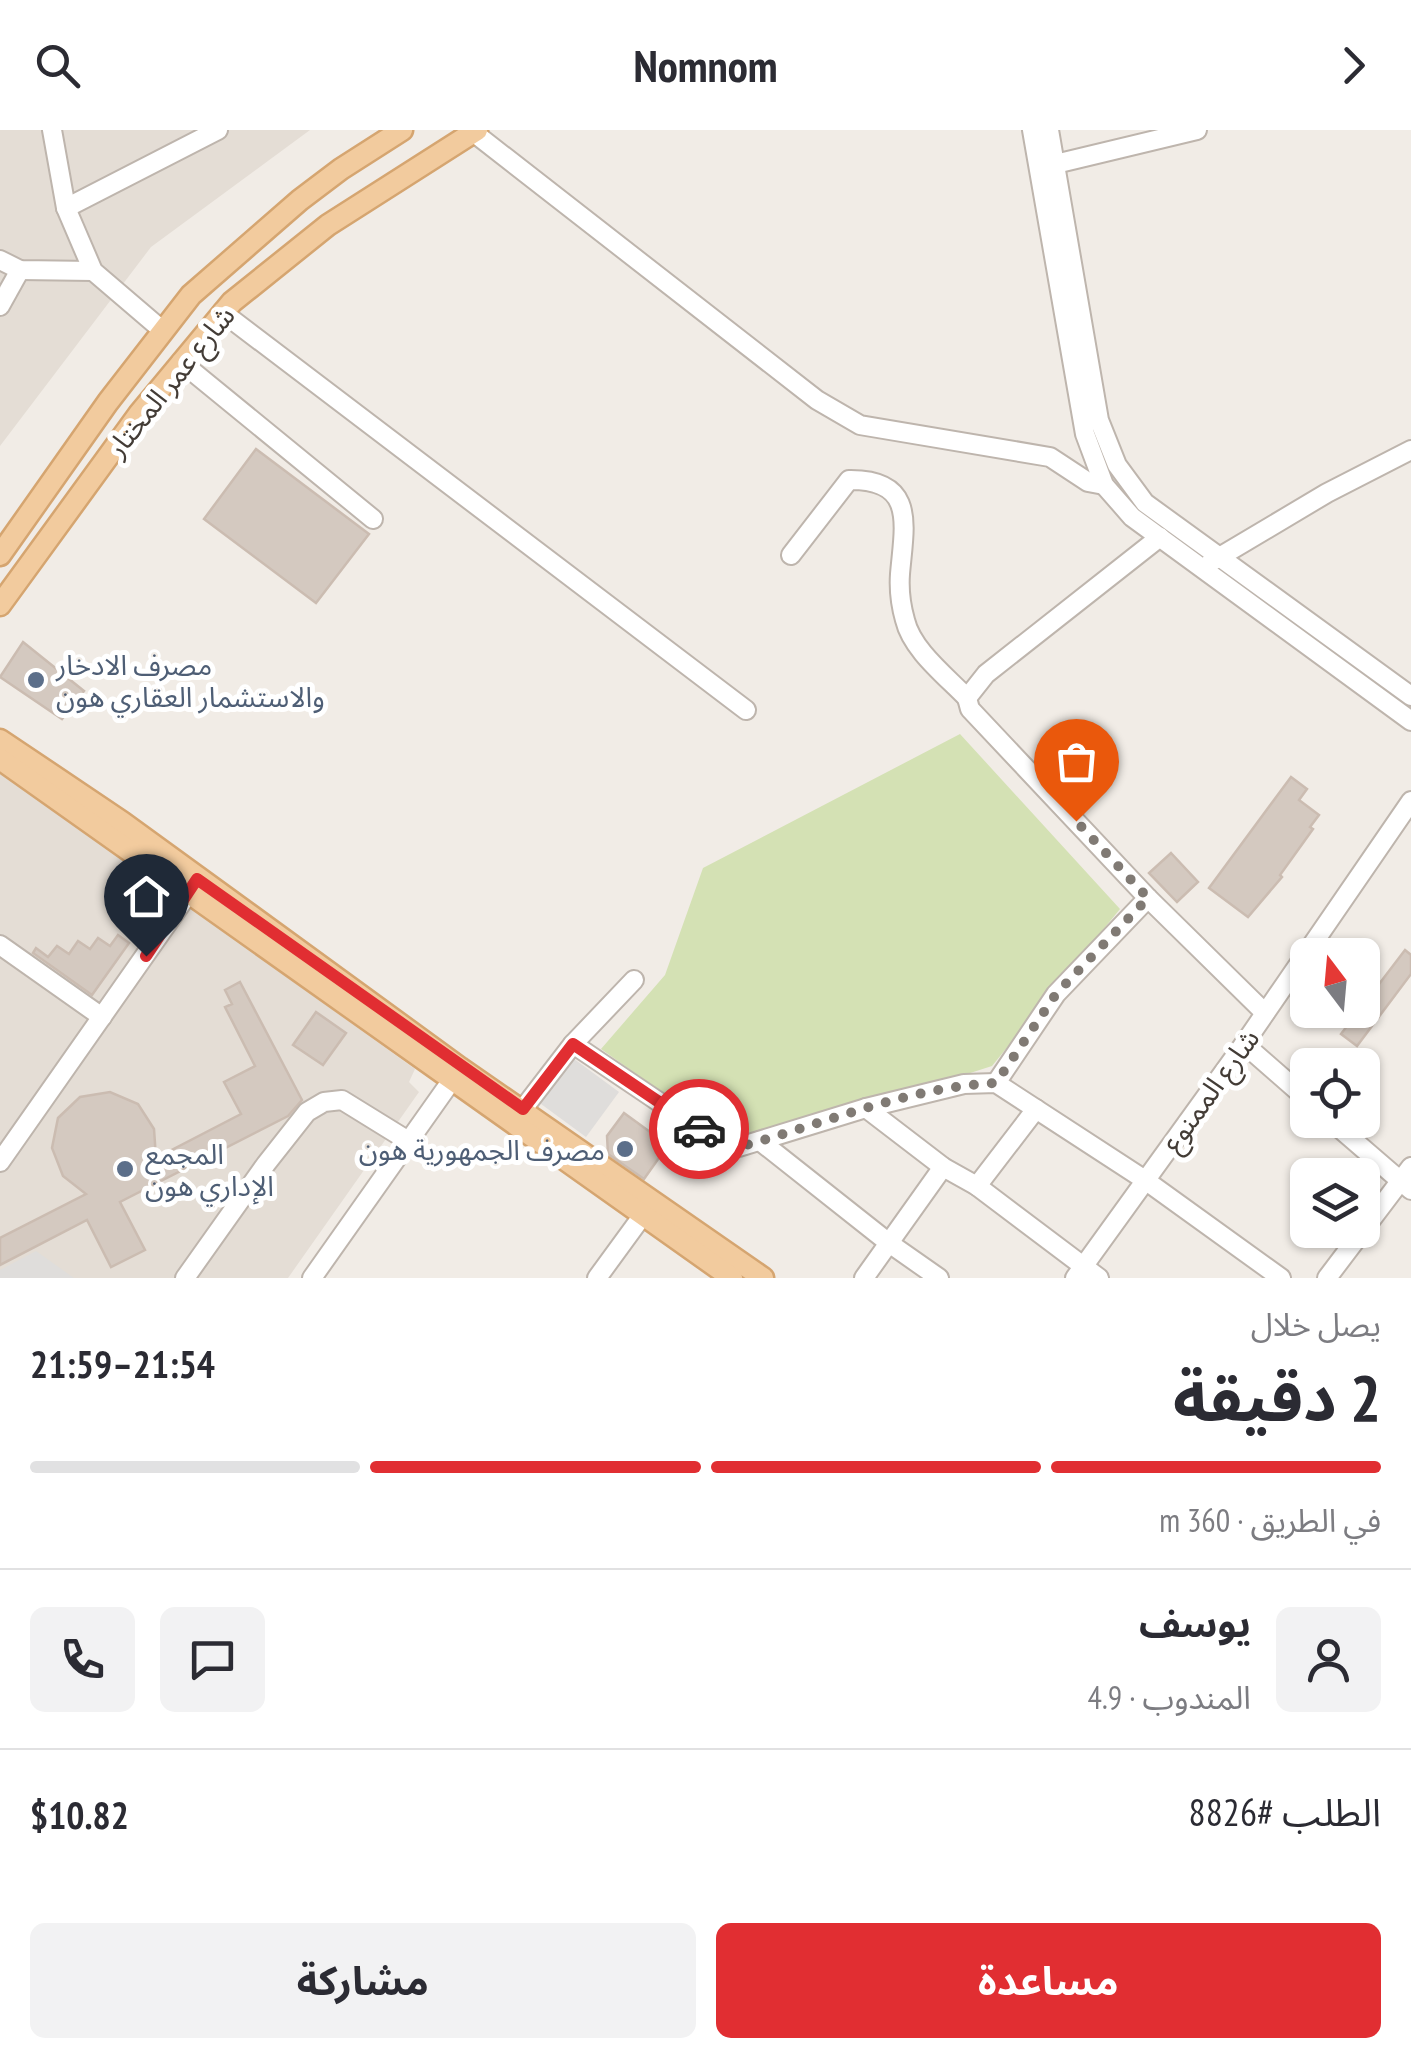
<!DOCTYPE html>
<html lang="ar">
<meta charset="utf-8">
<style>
body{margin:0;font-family:"PT Sans Narrow","Noto Sans Arabic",sans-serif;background:#f2f2f3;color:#2b2b33;direction:rtl;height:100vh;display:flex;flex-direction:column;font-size:38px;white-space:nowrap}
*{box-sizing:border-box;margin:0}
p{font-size:32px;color:#7c7c81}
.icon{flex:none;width:55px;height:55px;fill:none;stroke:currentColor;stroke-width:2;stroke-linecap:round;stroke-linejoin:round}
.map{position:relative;height:1148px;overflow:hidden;direction:ltr}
.side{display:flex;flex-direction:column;background:#fff;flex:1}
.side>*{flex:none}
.needle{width:65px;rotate:344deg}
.controls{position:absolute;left:1290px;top:808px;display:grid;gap:20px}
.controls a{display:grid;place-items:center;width:90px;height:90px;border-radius:15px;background:#fff;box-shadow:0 2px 8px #0004;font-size:50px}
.pin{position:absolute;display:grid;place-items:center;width:85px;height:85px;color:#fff;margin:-102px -42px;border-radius:50% 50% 50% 0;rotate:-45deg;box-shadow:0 0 10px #0007}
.pin .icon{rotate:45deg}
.courier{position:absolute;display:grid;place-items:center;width:100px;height:100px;margin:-50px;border:8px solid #e12e32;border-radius:50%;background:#fff;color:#222;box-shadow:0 2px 12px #0007}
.overview em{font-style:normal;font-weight:700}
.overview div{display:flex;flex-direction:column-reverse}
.overview{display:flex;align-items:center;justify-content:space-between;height:170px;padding:0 30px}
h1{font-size:65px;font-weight:700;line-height:75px}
.bar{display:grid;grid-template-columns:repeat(4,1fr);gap:15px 10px;align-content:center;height:120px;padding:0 30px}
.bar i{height:12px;border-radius:8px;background:#e1e1e2}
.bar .selected{background:#e12e32}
.bar p{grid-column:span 4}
.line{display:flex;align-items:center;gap:25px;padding:0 30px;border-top:2px solid #e1e1e2}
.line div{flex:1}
.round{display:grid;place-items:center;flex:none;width:105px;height:105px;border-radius:15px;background:#f2f2f3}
.cta{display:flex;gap:20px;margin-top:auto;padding:20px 30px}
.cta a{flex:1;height:115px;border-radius:15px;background:#e12e32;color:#fff;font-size:40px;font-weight:700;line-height:115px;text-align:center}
.cta a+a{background:#f2f2f3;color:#2b2b33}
header{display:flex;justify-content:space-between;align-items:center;height:130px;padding:0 30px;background:#fff;font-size:45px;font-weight:700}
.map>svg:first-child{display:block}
.residential{fill:#e4ddd5}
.green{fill:#d4e1b4}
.parking{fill:#dfdddb}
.building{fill:#d4c9c0;stroke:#cbbcb1;stroke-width:2.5}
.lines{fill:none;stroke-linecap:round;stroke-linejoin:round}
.minor-casing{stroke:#beb5ad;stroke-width:22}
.major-casing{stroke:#d5a570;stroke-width:25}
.minor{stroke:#fff;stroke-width:18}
.major{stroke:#f2cb9e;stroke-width:20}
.done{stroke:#807a74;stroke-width:10;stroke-dasharray:0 18}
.route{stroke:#e12e32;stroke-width:12}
.service-dot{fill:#5c6f8a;stroke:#fff;stroke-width:4}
.labels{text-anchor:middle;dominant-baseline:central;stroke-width:10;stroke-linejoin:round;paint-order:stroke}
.street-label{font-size:28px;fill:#433c36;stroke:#fff}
.service-label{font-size:28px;fill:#4e5e75;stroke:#fff;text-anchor:start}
</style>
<header><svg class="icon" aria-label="forward" viewBox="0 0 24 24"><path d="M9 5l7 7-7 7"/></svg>Nomnom<svg class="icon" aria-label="search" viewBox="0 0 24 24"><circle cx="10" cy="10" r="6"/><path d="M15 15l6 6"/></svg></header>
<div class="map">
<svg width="1411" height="1148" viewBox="0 0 1411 1148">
<rect width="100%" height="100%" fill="#f1ece6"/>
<g class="residential">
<path d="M0 0H310L151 117 0 316Z"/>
<path d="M0 641 415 939 409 952 419 962 288 1148H0Z"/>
</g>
<path class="green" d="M960 604 1120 779 992 936 739 1017 601 919 665 845 703 738Z"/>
<g class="parking">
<path d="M570 926 619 962 586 1007 537 971Z"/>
<path d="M36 1121 74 1148H0V1140Z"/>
</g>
<g class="building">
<path d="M256 319 369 404 316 473 204 389Z"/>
<path d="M23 512 84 561 62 589 0 547Z"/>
<path d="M1291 647 1307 659 1299 670 1319 685 1310 697 1313 699 1280 745 1282 747 1248 787 1209 758Z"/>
<path d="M1171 723 1198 752 1177 772 1149 743Z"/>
<path d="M118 805 129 813 92 865 33 823 36 818 48 827 57 816 69 824 78 811 90 819 98 808 110 816Z"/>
<path d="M1405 820 1411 825V844L1357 916 1341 904Z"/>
<path d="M240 852 302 970 288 986 120 1072 145 1120 111 1137 87 1090 0 1135V1108L86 1064 63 1046 52 1018 58 988 80 967 110 962 138 974 154 999 156 1028 241 984 224 952 255 936 225 877 232 874 225 860Z"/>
<path d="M316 882 346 903 323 935 293 915Z"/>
<path d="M624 983 668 1015 644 1049 608 1024 607 1006Z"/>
</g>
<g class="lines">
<g class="minor-casing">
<g id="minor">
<path d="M52 0 66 78 93 141 162 200"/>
<path d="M1032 0 1085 304 1104 355 1132 387 1411 591"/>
<path d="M1049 0 1099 290 1117 335 1145 373 1411 566"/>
<path d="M473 2 817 270 860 295 1050 327 1088 352 1104 355"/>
<path d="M1047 36 1197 0"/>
<path d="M66 78 218 0"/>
<path d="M0 130 20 140 93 141"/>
<path d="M0 176 20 140"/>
<path d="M222 182 746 580"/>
<path d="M181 232 373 389"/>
<path d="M1160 407 986 544 967 568 970 579 1148 768 1265 883"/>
<path d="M791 425 849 350C917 349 904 396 900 444 899 458 901 476 905 490 912 520 946 546 967 568"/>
<path d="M1211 432 1327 363 1411 320"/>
<path d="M0 815 102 887"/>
<path d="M573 914 711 1007 725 1015 739 1017 866 978 964 954 996 953 1145 1050 1281 1148"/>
<path d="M1244 914 1308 970"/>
<path d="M996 953 1056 864 1148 768"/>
<path d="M866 978 943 1037 977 1056 1099 1148"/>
<path d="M523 979 573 914 634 850"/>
<path d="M1330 990 1411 1060"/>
<path d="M760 1011 889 1113 939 1148"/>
<path d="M0 1032 195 754"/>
<path d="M977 1056 1036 979"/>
<path d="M185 1148 266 1034 307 982 324 972 342 970 410 1012"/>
<path d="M312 1148 459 940"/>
<path d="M597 1148 643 1085"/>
<path d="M864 1148 943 1037"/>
<path d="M1075 1148 1244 914 1411 671"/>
<path d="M1327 1148 1411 1037"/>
</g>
</g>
<g class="major-casing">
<g id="major">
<path d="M0 425 108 272 191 165 300 70 341 39 402 0"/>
<path d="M0 475 139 284 232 172 328 95 477 0"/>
<path d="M0 610 122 692 460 938 763 1148"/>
<path d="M0 629 732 1148"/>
</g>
</g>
<use href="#minor" class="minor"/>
<use href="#major" class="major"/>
</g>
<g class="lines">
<path class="done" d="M699 999 725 1015 739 1017C824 994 908 957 996 953L1056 864 1148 768 1076 691"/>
<path class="route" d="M146 826 197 749 523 979 573 914 699 999"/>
</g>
<g class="service-dot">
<circle cx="36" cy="550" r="10"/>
<circle cx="625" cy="1019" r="10"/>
<circle cx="125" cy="1039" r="10"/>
</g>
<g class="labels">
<g class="street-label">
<text transform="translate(170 251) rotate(-51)">شارع عمر المختار</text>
<text transform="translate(1210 960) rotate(-54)">شارع الممنوع</text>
</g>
<g class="service-label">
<text x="56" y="534">مصرف الادخار<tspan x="56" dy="32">والاستشمار العقاري هون</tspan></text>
<text x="605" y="1019" text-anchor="end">مصرف الجمهورية هون</text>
<text x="145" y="1023">المجمع<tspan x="145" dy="32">الإداري هون</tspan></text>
</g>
</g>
</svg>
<div class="controls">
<a><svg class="needle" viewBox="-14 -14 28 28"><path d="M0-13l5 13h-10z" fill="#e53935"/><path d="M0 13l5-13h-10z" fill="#7c7c81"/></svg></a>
<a><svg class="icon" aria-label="locate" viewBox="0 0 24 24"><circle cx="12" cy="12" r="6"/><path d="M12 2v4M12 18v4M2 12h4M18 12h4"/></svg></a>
<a><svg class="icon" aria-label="layers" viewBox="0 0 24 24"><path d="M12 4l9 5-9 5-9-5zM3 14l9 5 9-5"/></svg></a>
</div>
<div class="pin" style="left:1076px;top:691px;background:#ea580c"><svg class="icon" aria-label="bag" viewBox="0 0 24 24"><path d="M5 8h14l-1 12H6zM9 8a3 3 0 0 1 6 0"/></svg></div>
<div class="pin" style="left:146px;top:826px;background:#1f2937"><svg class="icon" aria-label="home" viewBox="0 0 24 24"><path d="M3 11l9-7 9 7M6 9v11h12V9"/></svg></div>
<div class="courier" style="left:699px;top:999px"><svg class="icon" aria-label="car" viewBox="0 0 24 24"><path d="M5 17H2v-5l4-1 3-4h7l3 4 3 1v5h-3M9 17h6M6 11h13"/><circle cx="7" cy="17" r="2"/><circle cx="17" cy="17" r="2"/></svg></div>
</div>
<section class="side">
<div class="overview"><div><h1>2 دقيقة</h1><p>يصل خلال</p></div><em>21:54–21:59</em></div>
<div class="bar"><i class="selected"></i><i class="selected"></i><i class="selected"></i><i></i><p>في الطريق · 360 m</p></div>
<div class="line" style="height:180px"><a class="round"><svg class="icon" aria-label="person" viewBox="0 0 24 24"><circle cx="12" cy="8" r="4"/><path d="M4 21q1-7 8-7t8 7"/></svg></a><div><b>يوسف</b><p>المندوب · 4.9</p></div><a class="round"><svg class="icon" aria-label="chat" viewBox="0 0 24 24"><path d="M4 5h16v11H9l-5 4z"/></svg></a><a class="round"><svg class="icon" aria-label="phone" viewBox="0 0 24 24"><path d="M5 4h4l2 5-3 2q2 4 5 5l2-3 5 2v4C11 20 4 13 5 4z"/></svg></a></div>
<div class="line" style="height:130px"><div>الطلب #8826</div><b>$10.82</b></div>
<div class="cta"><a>مساعدة</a><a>مشاركة</a></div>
</section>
